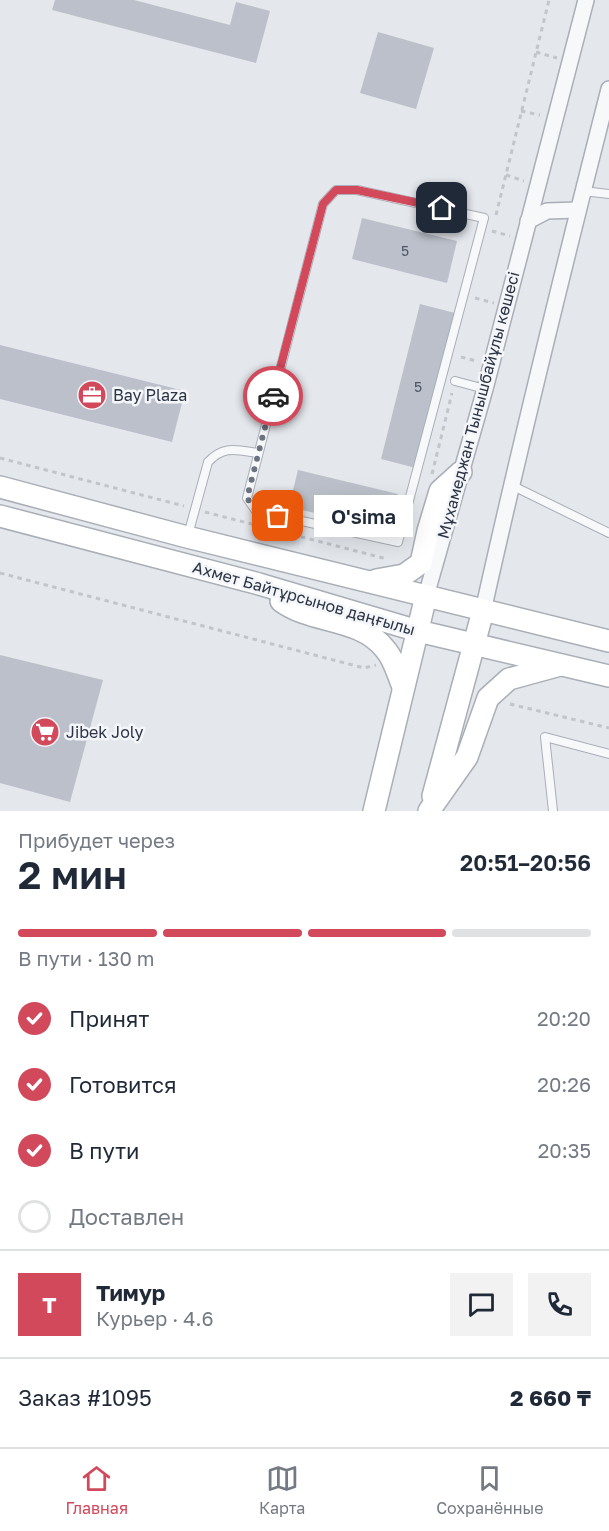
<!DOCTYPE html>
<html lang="ru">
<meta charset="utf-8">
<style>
body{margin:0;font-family:"Golos Text",sans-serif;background:#f2f2f3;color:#1f2937;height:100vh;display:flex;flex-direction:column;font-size:22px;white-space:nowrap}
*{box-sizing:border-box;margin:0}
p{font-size:20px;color:#747a83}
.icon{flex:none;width:33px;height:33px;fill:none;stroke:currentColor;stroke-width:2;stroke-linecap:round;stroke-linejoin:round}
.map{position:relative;height:811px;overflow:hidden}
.sheet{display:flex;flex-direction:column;background:#fff;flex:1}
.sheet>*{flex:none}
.pin{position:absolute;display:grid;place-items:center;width:51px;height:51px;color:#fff;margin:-26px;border-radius:12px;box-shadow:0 3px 9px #0006}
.courier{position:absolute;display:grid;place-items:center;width:60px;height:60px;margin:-30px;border:4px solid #d1495b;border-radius:50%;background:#fff;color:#222;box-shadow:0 2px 8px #0007}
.bubble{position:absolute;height:42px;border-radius:0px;background:#fff;box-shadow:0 6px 24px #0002;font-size:20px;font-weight:600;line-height:42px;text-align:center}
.summary em{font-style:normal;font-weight:600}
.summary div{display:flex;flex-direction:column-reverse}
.summary{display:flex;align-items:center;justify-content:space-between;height:102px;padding:0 18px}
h1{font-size:39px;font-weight:600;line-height:45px}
.bar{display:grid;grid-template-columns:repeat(4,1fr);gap:9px 6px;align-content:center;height:72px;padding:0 18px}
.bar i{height:8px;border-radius:4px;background:#e0e1e3}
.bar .on{background:#d1495b}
.bar p{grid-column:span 4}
.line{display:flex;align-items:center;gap:15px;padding:0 18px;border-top:2px solid #e0e1e3}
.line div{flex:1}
.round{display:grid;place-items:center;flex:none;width:63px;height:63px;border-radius:0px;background:#f2f2f3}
ol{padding:0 18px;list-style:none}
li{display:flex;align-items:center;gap:18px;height:66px}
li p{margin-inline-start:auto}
li .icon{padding:6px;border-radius:50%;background:#d1495b;color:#fff;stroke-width:4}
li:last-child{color:#747a83}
li i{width:33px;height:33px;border:3px solid #e0e1e3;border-radius:50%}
.dock{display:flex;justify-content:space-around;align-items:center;height:84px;border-top:2px solid #e0e1e3;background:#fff;font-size:16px;color:#747a83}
.dock a{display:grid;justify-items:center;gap:3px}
.dock .on{color:#d1495b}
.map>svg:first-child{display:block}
.building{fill:#bbc0ca}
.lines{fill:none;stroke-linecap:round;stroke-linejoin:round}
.lane-casing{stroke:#a9aeb7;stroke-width:10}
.street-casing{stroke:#a9aeb7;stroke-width:18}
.secondary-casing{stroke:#a9aeb7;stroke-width:24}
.path{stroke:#c2c5cb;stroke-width:3;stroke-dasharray:4.5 4.5;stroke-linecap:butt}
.lane{stroke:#f7f8fa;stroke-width:8}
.street{stroke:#f7f8fa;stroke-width:15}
.secondary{stroke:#fff;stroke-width:21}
.done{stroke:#6c737f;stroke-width:6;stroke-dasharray:0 10.8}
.route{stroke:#d1495b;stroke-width:8}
.labels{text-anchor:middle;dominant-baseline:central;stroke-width:5;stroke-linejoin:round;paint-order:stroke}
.number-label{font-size:14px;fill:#4f5766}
.poi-label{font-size:16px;fill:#2b3445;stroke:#f4f6f9;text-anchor:start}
.street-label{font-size:16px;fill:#2b3445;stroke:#f4f6f9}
</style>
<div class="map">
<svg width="609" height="811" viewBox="0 0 609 811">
<rect width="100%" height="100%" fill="#e4e7ec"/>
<g class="building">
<path d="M55 0H134L230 25 236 2 270 11 256 63 52 10Z"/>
<path d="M378 32 434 48 416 109 360 93Z"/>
<path d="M362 218 457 241 447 283 352 259Z"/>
<path d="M420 304 455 313 416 468 381 459Z"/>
<path d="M0 345 185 391 172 442 0 399Z"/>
<path d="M298 470 398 494 389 530 289 507Z"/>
<path d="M0 655 103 680 70 802 0 783Z"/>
</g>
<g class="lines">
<g class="lane-casing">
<g id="lane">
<path d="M336 190H357L484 218 398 542 256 511 247 498 323 204Z"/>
<path d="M583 191 609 194"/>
<path d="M455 381 485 389"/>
<path d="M511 485 609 533"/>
<path d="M188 535 208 462C224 445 236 450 258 453"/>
<path d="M553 811 545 737 609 754"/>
</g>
</g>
<g class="street-casing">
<g id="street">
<path d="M528 221 547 211 577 210"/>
<path d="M426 596 485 389 586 0"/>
<path d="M483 611C522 436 565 262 609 89"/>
</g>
</g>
<g class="secondary-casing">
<g id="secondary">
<path d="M0 487 187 537 609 641"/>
<path d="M0 516 259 584 418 631 609 676"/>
<path d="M376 580 404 575 421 563 428 531 440 491 461 472"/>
<path d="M281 601C312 624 360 617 385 649 394 659 398 675 403 687"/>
<path d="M433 796 483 611"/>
<path d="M374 811 426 596"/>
<path d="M429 811 467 757 488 698 509 679 560 665"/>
</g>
</g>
<g class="path">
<path d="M536 52 557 58"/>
<path d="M521 111 540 115"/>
<path d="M506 175 524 181"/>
<path d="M496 215 549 0"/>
<path d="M492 231 510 236"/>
<path d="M475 298 494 303"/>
<path d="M461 357 476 361"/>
<path d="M0 458 184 506"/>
<path d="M432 474 452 393"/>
<path d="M205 512 387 559"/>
<path d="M0 573 364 668 376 665"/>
<path d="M510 704 609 728"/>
</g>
<use href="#lane" class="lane"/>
<use href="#street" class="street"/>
<use href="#secondary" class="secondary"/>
</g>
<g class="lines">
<path class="done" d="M273 396 247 498 256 511 278 516"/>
<path class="route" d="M273 396 323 204 336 190H357L442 208"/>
</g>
<defs>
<g id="office-disc" transform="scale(1.5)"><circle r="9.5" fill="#d1495b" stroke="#f4f6f9"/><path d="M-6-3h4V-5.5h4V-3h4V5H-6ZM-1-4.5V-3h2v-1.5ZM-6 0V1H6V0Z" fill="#fff"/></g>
<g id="supermarket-disc" transform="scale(1.5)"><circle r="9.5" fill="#d1495b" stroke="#f4f6f9"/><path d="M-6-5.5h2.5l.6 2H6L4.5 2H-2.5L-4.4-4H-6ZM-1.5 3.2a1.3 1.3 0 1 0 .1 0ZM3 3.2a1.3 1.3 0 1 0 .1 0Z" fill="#fff"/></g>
</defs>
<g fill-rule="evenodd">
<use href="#office-disc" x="92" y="395"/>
<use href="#supermarket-disc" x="45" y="732"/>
</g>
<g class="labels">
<g class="number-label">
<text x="405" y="250">5</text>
<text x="418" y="386">5</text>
</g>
<g class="poi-label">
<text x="113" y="395">Bay Plaza</text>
<text x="66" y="732">Jibek Joly</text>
</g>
<g class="street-label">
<text transform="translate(478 405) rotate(-75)">Мұхамеджан Тынышбайұлы көшесі</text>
<text transform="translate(304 598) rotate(16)">Ахмет Байтұрсынов даңғылы</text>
</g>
</g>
</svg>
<div class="pin" style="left:278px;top:516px;background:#ea580c"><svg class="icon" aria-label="bag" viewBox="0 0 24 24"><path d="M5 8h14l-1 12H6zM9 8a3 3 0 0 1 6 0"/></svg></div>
<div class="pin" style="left:442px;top:208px;background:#1f2937"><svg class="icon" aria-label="home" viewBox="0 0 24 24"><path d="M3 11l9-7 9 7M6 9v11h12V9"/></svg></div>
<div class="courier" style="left:273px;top:396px"><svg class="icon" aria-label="car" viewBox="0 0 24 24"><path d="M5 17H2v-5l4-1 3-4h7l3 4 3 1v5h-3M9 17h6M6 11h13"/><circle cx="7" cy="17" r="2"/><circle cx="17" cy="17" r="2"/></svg></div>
<div class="bubble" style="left:314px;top:495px;width:99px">O'sima</div>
</div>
<section class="sheet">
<div class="summary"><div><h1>2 мин</h1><p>Прибудет через</p></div><em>20:51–20:56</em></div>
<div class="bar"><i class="on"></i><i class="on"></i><i class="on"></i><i></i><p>В пути · 130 m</p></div>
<ol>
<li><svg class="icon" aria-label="check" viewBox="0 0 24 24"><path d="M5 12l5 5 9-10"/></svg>Принят<p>20:20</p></li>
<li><svg class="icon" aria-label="check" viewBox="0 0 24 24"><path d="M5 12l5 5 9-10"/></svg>Готовится<p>20:26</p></li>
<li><svg class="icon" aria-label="check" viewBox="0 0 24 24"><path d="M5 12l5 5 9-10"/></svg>В пути<p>20:35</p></li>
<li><i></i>Доставлен</li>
</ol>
<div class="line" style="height:108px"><b class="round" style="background:#d1495b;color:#fff">Т</b><div><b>Тимур</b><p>Курьер · 4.6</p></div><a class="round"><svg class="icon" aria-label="chat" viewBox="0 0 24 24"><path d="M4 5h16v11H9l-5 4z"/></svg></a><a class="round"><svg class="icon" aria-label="phone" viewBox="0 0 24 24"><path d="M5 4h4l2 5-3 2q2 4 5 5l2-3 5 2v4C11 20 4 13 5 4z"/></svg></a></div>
<div class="line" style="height:78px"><div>Заказ #1095</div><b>2 660 ₸</b></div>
</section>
<nav class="dock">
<a class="on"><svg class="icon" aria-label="home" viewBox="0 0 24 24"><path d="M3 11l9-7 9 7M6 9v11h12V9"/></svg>Главная</a>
<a><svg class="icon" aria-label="map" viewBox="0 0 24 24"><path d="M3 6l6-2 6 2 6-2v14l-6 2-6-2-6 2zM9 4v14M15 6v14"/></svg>Карта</a>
<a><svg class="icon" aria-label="saved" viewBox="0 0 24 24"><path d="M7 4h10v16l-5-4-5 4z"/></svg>Сохранённые</a>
</nav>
